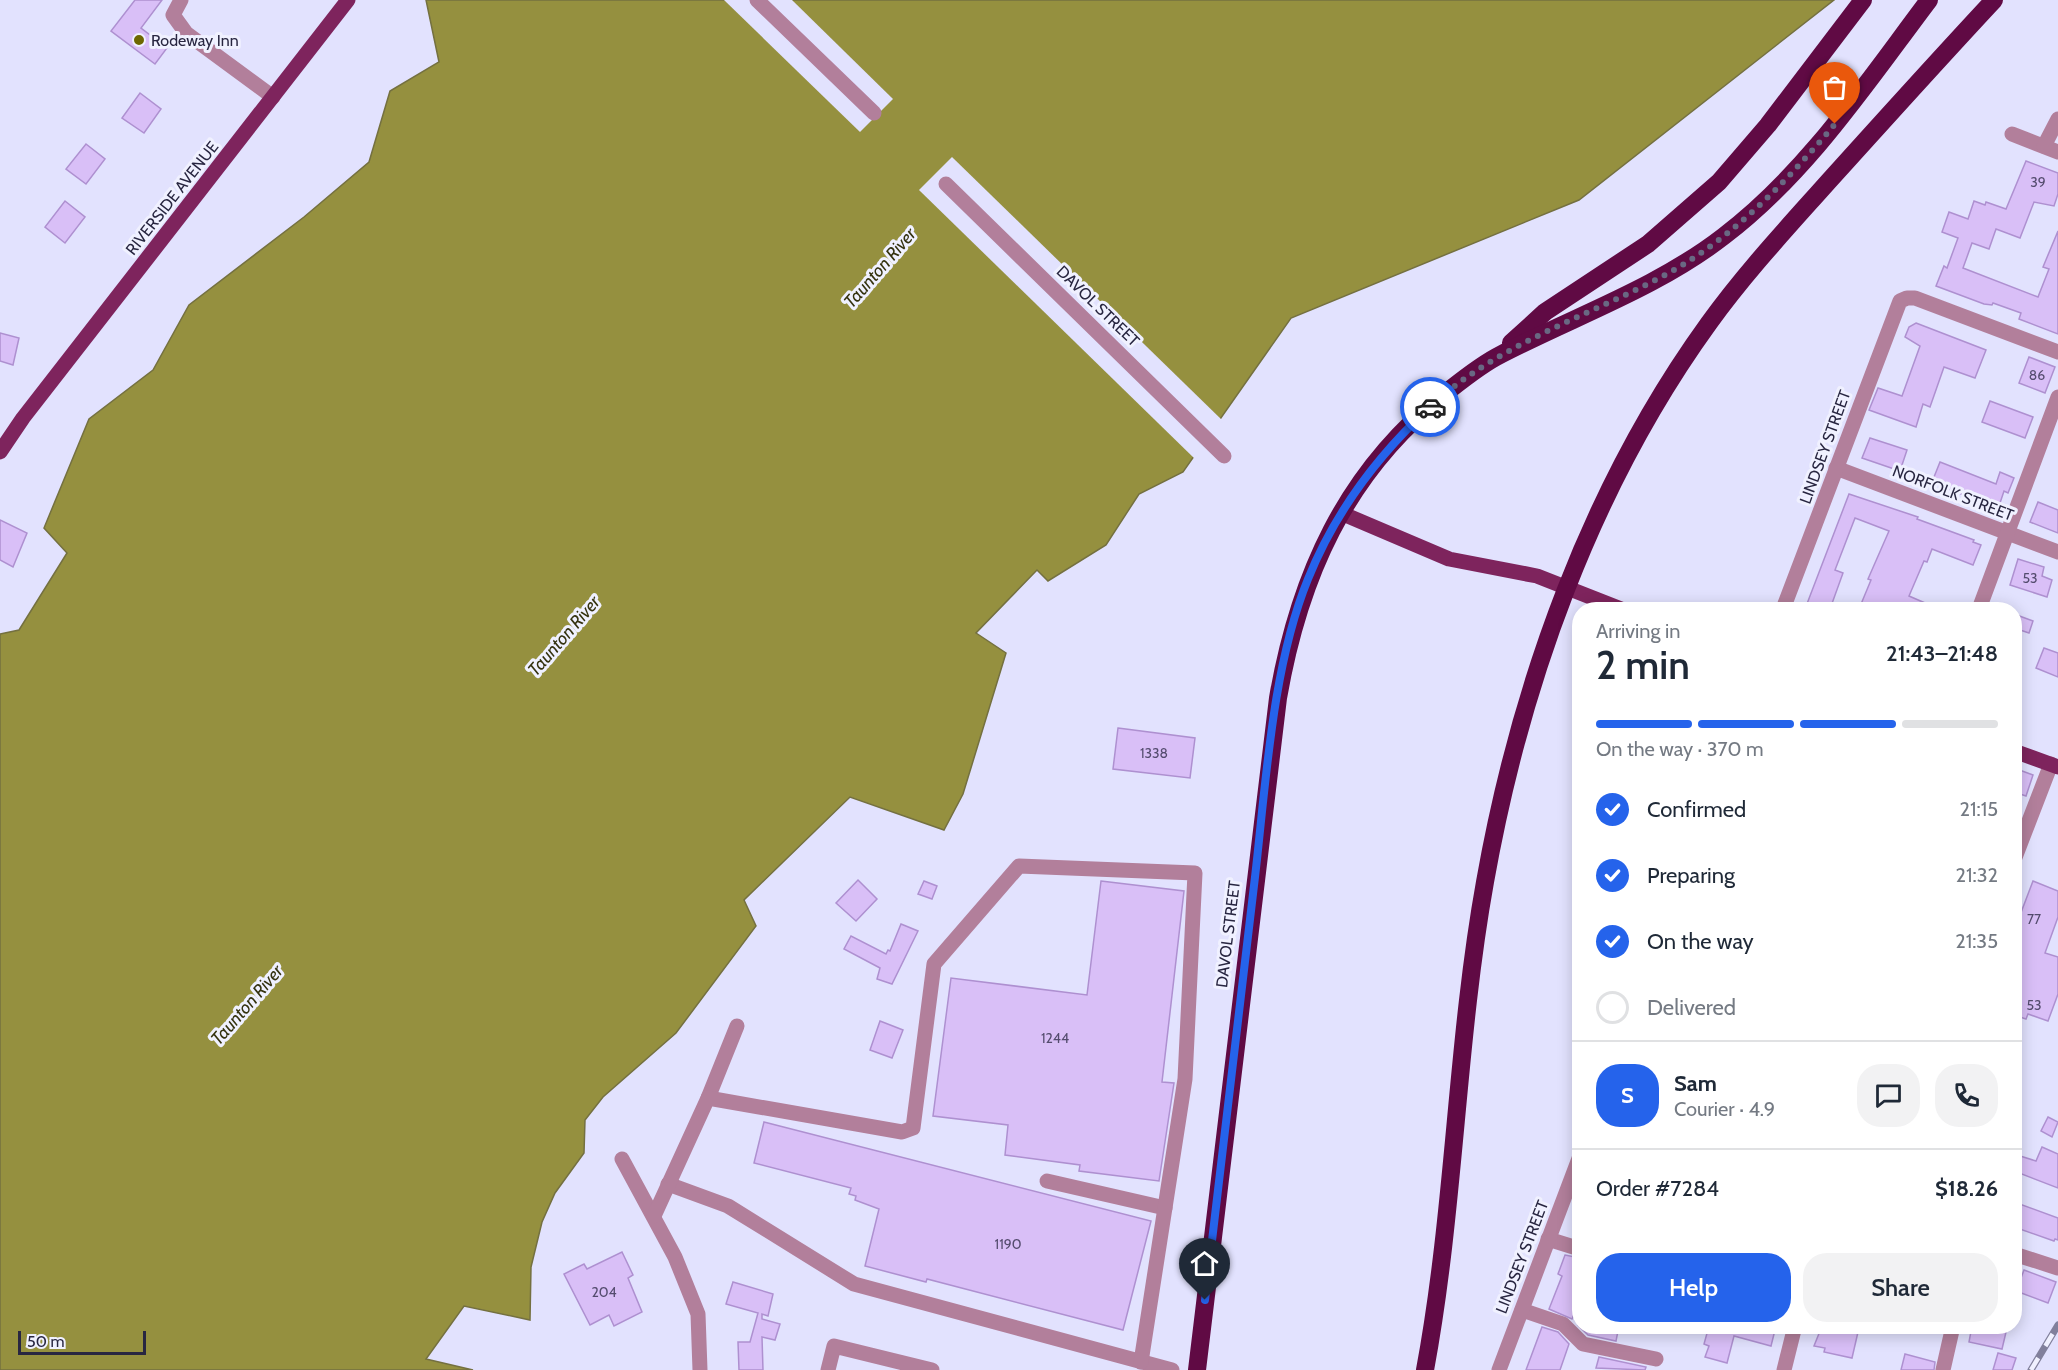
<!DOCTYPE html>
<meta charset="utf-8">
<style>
body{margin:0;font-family:Cabin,sans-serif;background:#f2f2f3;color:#1f2937;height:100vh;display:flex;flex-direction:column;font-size:22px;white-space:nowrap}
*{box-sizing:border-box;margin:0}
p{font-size:20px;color:#747a83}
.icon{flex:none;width:33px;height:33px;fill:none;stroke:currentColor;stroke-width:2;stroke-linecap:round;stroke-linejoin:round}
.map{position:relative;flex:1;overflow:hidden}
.sheet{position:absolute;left:1572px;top:602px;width:450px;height:732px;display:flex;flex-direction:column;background:#fff;border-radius:24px;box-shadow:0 3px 15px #0003}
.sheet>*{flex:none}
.scale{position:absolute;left:18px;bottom:15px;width:128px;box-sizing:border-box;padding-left:6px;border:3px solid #282641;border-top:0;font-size:16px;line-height:21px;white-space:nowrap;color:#282641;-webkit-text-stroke:4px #f0f1ff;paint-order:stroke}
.pin{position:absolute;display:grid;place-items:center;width:51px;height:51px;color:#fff;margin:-62px -26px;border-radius:50% 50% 50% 0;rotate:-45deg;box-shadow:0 0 6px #0007}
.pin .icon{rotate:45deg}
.courier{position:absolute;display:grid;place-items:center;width:60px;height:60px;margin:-30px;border:4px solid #2563eb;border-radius:50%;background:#fff;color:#222;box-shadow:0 2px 8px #0007}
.summary em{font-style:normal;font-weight:600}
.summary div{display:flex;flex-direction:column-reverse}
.summary{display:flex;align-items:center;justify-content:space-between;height:102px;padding:0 24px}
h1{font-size:39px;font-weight:600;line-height:45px}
.bar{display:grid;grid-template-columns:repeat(4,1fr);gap:9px 6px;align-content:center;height:72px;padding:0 24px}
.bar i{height:8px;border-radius:4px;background:#e0e1e3}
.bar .selected{background:#2563eb}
.bar p{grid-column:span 4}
.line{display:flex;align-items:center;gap:15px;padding:0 24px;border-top:2px solid #e0e1e3}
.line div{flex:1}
.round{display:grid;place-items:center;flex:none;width:63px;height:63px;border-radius:24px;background:#f2f2f3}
ol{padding:0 24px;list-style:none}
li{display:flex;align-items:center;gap:18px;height:66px}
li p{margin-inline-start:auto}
li .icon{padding:6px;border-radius:50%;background:#2563eb;color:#fff;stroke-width:4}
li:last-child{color:#747a83}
li i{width:33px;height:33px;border:3px solid #e0e1e3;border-radius:50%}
.button{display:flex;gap:12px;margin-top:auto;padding:12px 24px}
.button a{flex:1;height:69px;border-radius:24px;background:#2563eb;color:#fff;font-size:24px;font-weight:600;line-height:69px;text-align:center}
.button a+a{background:#f2f2f3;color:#1f2937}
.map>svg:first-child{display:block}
.water{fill:#95903f;stroke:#747040;stroke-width:1.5}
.pier{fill:#e2e2fe}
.building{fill:#d9bff7;stroke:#ae90d0;stroke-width:1.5}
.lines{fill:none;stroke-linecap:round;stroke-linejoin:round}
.minor{stroke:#b27f9b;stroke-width:15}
.major{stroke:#7e245d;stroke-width:15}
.highway{stroke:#600a44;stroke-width:18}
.rail-casing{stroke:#81809c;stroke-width:7}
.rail{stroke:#f0f1ff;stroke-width:4.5;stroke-dasharray:14;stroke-linecap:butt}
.done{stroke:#696883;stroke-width:6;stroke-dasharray:0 10.8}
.route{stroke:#2563eb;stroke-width:8}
.poi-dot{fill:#6e6801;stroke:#f0f1ff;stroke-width:2}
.labels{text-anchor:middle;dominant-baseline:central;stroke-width:6;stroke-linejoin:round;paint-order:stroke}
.number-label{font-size:14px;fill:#544c6e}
.poi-label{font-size:16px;fill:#282641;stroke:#f0f1ff;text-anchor:start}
.street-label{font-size:16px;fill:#282641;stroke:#f0f1ff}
.water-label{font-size:18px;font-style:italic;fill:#34320f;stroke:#f0f1ff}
</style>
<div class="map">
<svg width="2058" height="1370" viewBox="0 0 2058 1370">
<rect width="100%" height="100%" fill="#e2e2fe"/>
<path class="water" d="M426 0H1834L1579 200 1291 318 1183 472 1139 494 1106 545 1048 581 1037 570 976 633 1006 653 963 794 944 830 850 797 744 900 756 926 676 1033 603 1097 585 1120 584 1153 555 1193 542 1222 531 1267 530 1320 464 1306 426 1359 473 1370H0V634L19 630 67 553 44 528 89 419 153 370 189 305 304 217 369 162 390 91 439 62Z"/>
<g class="pier">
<path d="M724 0H792L893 99 860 132Z"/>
<path d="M952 157 1223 421 1196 460 919 190Z"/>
</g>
<g class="building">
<path d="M135 0H162L141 28 167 48 155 64 111 31Z"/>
<path d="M140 93 161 109 144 133 122 118Z"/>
<path d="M86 144 105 159 86 184 66 169Z"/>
<path d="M2026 161 2058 173V194L2054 206 2034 202 2020 238 1996 229 1989 249 1972 243 1963 268 2038 297 2049 269 2043 267 2058 231V334L2019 319 2021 313 1993 303 1992 305 1984 304 1936 286 1944 266 1947 268 1958 238 1942 232 1949 212 1968 219 1974 201 1985 205 1986 202 2006 209Z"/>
<path d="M65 201 85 217 65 243 45 227Z"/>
<path d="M1916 323 1986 350 1975 378 1944 367 1930 407 1923 404 1916 427 1869 410 1878 388 1902 396 1920 346 1905 337 1909 327Z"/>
<path d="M0 333 19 338 13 365 0 361Z"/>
<path d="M2029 357 2055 367 2045 393 2019 383Z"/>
<path d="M1990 401 2033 417 2025 438 1982 422Z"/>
<path d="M1870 438 1907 450 1900 471 1862 458Z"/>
<path d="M1940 462 1996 484 2000 472 2014 478 2008 493 2004 491 1998 509 1932 482Z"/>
<path d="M1849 494 1918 517 1917 519 1974 540 1973 542 1981 545 1973 565 1932 549 1927 562 1924 561 1909 596 1939 609H1859L1871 580 1868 579 1889 531 1855 518 1835 570 1843 573 1830 609H1805Z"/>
<path d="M2038 502 2058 510V533L2030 522Z"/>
<path d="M0 520 27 533 13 567 0 560Z"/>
<path d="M2018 559 2044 567 2042 576 2052 580 2047 597 2010 585Z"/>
<path d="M2014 614 2033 621 2029 633 2014 628Z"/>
<path d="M2044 648 2058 653V677L2036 668Z"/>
<path d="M1118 728 1195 738 1190 778 1113 769Z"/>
<path d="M2014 768 2033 775 2026 796 2014 792Z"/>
<path d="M858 880 877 899 856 921 836 903Z"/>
<path d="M924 881 937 886 932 899 918 894Z"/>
<path d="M1101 881 1184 891 1162 1082 1174 1083 1159 1181 1079 1171 1080 1165 1005 1155 1008 1125 933 1116 951 978 1087 995Z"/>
<path d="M2033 881 2058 891V917L2045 953 2058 957V994L2048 1021 2028 1014 2026 1019 2014 1015V931Z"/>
<path d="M901 924 918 931 892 984 877 979 880 968 844 949 851 936 886 954 888 950 890 951Z"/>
<path d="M880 1021 903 1030 892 1058 870 1050Z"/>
<path d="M2048 1117 2058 1122 2052 1137 2041 1131Z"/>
<path d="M764 1122 1151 1221 1123 1330 927 1279 926 1282 865 1266 879 1209 855 1200 856 1196 849 1194 851 1188 754 1163Z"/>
<path d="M2042 1147 2058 1154V1188L2014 1171V1154L2036 1161Z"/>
<path d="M2014 1202 2058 1218V1240L2055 1239 2054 1241 2014 1227Z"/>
<path d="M622 1252 633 1275 628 1278 642 1312 614 1326 609 1315 590 1325 564 1274 584 1264 587 1269Z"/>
<path d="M1565 1255 1580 1258V1300L1572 1319 1549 1309 1562 1276 1558 1274Z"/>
<path d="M2024 1270 2056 1282 2048 1303 2016 1291Z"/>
<path d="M733 1282 773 1294 768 1316 762 1314V1319L780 1324 775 1340 762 1337 763 1370H739L738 1342H750L758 1313 726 1304Z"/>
<path d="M1579 1326H1619L1616 1341 1588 1335Z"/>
<path d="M1709 1326H1776L1771 1346 1734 1336 1727 1363 1705 1357 1709 1346 1704 1344Z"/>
<path d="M1822 1326 1858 1332 1852 1358 1824 1352 1825 1348 1814 1346Z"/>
<path d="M1972 1326 2007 1328 2002 1349 1969 1342Z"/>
<path d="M1542 1327 1558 1332 1569 1344 1560 1370H1526Z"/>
<path d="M1998 1353 2016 1358 2012 1370H1993Z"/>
<path d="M1905 1354 1935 1362 1934 1370H1901Z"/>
<path d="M1599 1357 1646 1367 1645 1370 1596 1368Z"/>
</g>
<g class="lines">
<g class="minor">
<path d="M181 0 173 15 186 33 273 97"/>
<path d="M757 0 874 113"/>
<path d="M2012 134 2058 152"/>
<path d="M2044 146 2058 119"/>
<path d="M946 184 1224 456"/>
<path d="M1836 468 2058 552"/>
<path d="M1783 609 1900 301 1907 298H1915L2058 352"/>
<path d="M1979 609 2058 397"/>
<path d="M2014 860 2051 764"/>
<path d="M708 1098 737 1026"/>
<path d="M622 1159 675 1257 698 1314 700 1370"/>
<path d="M1047 1181 1165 1208"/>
<path d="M668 1184 728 1206 854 1284 1172 1370"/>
<path d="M654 1216 708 1098 902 1132 913 1128 934 964 1019 866 1195 873 1185 1079 1141 1362"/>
<path d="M1548 1239 1580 1249"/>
<path d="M2014 1254 2058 1268"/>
<path d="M1522 1310 1563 1324 1583 1344 1656 1359"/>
<path d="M828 1370 834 1346 932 1370"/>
<path d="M1499 1370 1580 1156"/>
<path d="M1784 1370 1795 1326"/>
<path d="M1943 1370 1953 1326"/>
</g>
<g class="major">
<path d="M0 452 23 418 348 0"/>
<path d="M1341 513 1449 559 1537 576 1621 609"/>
<path d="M2014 751 2058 767"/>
</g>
<g class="highway">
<path d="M1511 343 1545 312 1648 244 1719 182 1768 125 1863 0"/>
<path d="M1197 1370 1278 698C1299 577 1345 473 1443 395 1461 381 1480 365 1500 355 1575 316 1657 288 1724 236 1807 173 1867 82 1929 0"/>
<path d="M1425 1370C1455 1209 1456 1043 1485 882 1520 685 1591 486 1709 323 1745 273 1787 228 1828 182 1883 121 1938 60 1994 0"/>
</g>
<g class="rail-casing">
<path id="rail" d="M2031 1370 2058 1325"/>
</g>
<use href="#rail" class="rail"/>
</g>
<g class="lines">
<path class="done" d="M1430 407C1497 344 1587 317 1667 274 1734 237 1786 182 1835 124"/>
<path class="route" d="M1205 1300C1221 1159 1238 1018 1255 877 1266 783 1272 667 1308 579 1335 512 1377 456 1430 407"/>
</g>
<circle class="poi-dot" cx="139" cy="40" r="6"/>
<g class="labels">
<g class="number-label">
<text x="2038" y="182">39</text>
<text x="2037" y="375">86</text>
<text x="2030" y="578">53</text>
<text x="1154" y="753">1338</text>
<text x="2034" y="919">77</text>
<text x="2034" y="1005">53</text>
<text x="1055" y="1038">1244</text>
<text x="1008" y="1244">1190</text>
<text x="604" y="1292">204</text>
</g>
<g class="poi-label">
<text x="151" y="40">Rodeway Inn</text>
</g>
<g class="street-label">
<text transform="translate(172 198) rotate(-52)">RIVERSIDE AVENUE</text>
<text transform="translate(1098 306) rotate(44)">DAVOL STREET</text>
<text transform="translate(1825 447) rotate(-70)">LINDSEY STREET</text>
<text transform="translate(1953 493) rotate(21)">NORFOLK STREET</text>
<text transform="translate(1228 934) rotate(-83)">DAVOL STREET</text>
<text transform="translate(1522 1257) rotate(-69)">LINDSEY STREET</text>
</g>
<g class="water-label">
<text transform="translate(880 268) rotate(-49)">Taunton River</text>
<text transform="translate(564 636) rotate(-49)">Taunton River</text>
<text transform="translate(247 1005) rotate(-49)">Taunton River</text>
</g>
</g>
</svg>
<div class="scale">50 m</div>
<div class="pin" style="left:1835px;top:124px;background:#ea580c"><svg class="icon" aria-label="bag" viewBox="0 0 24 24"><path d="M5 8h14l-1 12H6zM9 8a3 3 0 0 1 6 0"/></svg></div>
<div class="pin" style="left:1205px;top:1300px;background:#1f2937"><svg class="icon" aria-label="home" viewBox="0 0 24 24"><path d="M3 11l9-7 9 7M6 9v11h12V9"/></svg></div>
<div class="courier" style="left:1430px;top:407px"><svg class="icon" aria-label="car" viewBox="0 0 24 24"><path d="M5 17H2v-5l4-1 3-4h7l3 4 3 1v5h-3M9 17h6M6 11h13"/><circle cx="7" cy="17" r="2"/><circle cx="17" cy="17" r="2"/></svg></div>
<section class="sheet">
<div class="summary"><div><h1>2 min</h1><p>Arriving in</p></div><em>21:43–21:48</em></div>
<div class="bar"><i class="selected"></i><i class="selected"></i><i class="selected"></i><i></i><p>On the way · 370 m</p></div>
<ol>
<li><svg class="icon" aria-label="check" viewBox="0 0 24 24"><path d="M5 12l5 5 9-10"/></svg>Confirmed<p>21:15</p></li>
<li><svg class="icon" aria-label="check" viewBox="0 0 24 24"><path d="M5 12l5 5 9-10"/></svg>Preparing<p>21:32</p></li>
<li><svg class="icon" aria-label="check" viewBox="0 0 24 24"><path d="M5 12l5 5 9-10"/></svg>On the way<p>21:35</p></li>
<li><i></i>Delivered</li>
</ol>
<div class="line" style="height:108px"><b class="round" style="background:#2563eb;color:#fff">S</b><div><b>Sam</b><p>Courier · 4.9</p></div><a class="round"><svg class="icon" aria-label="chat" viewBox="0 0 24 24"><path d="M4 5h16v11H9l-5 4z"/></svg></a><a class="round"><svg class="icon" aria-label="phone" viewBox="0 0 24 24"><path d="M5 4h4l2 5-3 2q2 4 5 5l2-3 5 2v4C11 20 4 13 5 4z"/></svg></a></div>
<div class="line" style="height:78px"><div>Order #7284</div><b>$18.26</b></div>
<div class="button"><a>Help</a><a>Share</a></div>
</section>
</div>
